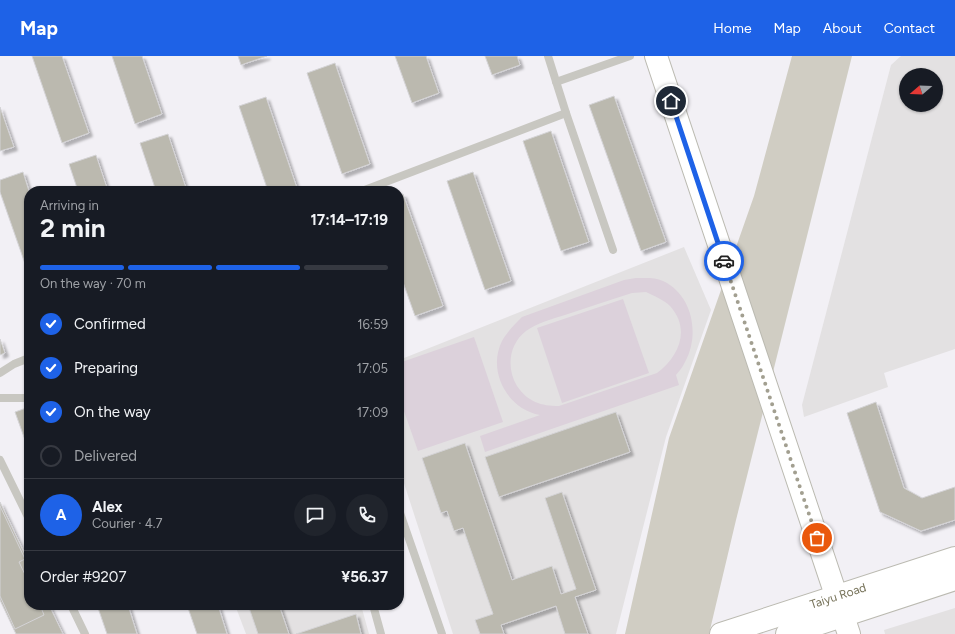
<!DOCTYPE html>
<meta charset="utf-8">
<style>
body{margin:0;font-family:Figtree,sans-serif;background:#20242c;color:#f1f3f6;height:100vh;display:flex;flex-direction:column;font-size:15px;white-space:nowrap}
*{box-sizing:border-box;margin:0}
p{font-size:13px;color:#9ea1a6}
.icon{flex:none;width:22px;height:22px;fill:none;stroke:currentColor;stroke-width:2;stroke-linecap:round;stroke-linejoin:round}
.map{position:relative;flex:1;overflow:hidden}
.drawer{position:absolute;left:24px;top:130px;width:380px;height:424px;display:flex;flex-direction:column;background:#171b24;border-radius:16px;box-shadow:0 1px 3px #0004}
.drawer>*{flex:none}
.needle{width:26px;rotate:251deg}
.tools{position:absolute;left:899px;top:12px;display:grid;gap:8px}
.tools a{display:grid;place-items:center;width:44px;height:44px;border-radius:50%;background:#171b24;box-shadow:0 1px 3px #0004;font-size:20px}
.pin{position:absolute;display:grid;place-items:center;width:34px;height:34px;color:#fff;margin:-17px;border:2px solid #fff;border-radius:50%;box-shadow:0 1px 4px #0007}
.courier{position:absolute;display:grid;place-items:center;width:40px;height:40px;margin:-20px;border:3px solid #1e62e7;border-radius:50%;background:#fff;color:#222;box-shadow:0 1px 5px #0007}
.overview em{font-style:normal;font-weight:700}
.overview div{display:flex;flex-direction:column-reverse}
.overview{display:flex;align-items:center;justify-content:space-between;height:68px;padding:0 16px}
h1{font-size:26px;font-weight:700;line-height:30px}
.bar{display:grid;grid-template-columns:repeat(4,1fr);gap:6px 4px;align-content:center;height:48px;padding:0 16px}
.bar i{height:5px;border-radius:3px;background:#363941}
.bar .on{background:#1e62e7}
.bar p{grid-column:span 4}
.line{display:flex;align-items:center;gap:10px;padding:0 16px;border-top:1px solid #363941}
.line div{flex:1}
.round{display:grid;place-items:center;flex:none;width:42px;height:42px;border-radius:21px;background:#20242c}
ol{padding:0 16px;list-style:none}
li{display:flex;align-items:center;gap:12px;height:44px}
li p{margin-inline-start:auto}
li .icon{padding:4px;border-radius:50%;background:#1e62e7;color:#fff;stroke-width:4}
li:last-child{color:#9ea1a6}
li i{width:22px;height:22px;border:2px solid #363941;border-radius:50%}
header{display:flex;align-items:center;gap:24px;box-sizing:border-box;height:56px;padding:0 20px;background:#1e62e7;color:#fff}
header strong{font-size:19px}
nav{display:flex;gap:22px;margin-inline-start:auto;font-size:14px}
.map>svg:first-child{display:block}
.built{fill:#e3e1e2;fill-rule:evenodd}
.green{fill:#dcd1db;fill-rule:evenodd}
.water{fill:#d0cdc3}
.building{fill:#bbb9af;stroke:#d4d3d6;filter:url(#shadow)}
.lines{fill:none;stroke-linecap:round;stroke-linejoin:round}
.secondary-casing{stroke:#bbbab1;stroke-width:24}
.lane{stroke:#c8c7c1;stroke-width:8}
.secondary{stroke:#fff;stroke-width:22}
.done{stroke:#a29f90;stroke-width:4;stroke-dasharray:0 7.2}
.route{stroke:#1e62e7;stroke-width:5}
.labels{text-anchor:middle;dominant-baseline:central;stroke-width:4;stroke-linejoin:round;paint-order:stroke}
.street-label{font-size:12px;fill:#77735a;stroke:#fff}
</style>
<header>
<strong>Map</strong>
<nav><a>Home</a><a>Map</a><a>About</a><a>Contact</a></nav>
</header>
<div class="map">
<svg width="955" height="578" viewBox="0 0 955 578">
<defs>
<filter id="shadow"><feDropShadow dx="3.5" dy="3.5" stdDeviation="1" flood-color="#0004"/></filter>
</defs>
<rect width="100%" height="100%" fill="#f2f0f5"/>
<g class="built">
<path d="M901 0H955V293L884 317 888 331 804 361 802 349 891 9ZM906 19H936V49H906Z"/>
<path d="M684 191 711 254 666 381 616 578H453L400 415H399V304Z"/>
<path d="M235 549H361L369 578H246Z"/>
<path d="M955 552V578H885L884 574Z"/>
</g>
<g class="green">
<path d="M636 222C645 222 655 221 663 225 693 239 700 279 685 306 683 311 679 315 676 319L679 329 485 396 480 380 540 359C507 353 487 315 502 285 507 276 515 268 522 261L624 224ZM646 236C654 240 664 244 670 250 691 273 679 301 657 317L559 350C541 350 528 346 517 330 506 312 509 288 526 275 537 267 552 263 565 259 587 252 609 244 632 237Z"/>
<path d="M623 243 649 317 562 347 537 272Z"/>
<path d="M474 281 503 366 418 395 399 341V307Z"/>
</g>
<path class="water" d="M792 0H852L736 464 709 578H625L669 382 754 140Z"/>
<g class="building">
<path d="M32 0H62L89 77 62 87Z"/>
<path d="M112 0H142L162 58 135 68Z"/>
<path d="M238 0H267L241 9Z"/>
<path d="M395 0H426L439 37 412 47Z"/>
<path d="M485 0H517L520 9 492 19Z"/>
<path d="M335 7 370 108 342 118 307 17Z"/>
<path d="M614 40 666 186 641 195 589 49Z"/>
<path d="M266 41 298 135H268L239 50Z"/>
<path d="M0 51 14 91 0 95Z"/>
<path d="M551 75 589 186 561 195 523 85Z"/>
<path d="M168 78 187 135H156L140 87Z"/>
<path d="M96 99 108 135H78L69 108Z"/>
<path d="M23 116 29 135V219L0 136V124Z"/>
<path d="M473 116 511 225 485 234 447 125Z"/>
<path d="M403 138 443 250 415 260 399 215V139Z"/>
<path d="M0 283 5 297 0 299Z"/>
<path d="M876 346 904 432 922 442 955 431V464L921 475 880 456 847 357Z"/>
<path d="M29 351V395L15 356Z"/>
<path d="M616 356 630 396 499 441 485 401Z"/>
<path d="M465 387 512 524 552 510 561 538 576 533 545 442 562 436 596 534 575 541 588 578H565L556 550 501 569 504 578H480L475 564 493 558 463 472 454 475 447 455 441 457 422 402Z"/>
<path d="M0 446 29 507V549H49L63 578H16L0 544Z"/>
<path d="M0 450 25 503 19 506 29 527V549H40L44 559 15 573 0 540Z"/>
<path d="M97 549H128L137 578H107Z"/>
<path d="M187 549H218L227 578H197Z"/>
<path d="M248 549H279L289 578H258Z"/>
<path d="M356 558 361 578H296Z"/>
</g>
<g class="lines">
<g class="secondary-casing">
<g id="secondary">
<path d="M656 0 849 578"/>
<path id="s1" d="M721 578 955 502"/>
<path d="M787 578 955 523"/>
</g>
</g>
<g class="lane">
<path d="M548 0 566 57 613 194"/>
<path d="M556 26 630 0"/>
<path d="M362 135 566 57"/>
<path d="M0 317 14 308 29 302"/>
<path d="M0 342H29"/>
<path d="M0 404 29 463"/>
<path d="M399 454 442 578"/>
<path d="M71 549 85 578"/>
<path d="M373 549 381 578"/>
</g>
<use href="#secondary" class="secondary"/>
</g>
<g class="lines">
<path class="done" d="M724 205 817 482"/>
<path class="route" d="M671 45 724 205"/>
</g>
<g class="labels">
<g class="street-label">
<text stroke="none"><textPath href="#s1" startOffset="123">Taiyu Road</textPath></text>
</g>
</g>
</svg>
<div class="tools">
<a><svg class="needle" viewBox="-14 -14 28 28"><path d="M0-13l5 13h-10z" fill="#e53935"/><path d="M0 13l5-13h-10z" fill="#9ea1a6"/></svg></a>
</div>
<div class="pin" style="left:817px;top:482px;background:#ea580c"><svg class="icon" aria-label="bag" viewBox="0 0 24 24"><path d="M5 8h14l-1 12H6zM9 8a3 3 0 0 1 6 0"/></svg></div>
<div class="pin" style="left:671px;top:45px;background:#1f2937"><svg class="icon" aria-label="home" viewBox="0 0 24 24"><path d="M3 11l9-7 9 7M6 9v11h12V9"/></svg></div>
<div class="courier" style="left:724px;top:205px"><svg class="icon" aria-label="car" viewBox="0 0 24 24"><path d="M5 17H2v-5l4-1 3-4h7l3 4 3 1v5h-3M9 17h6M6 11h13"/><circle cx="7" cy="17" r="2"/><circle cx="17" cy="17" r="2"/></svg></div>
<section class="drawer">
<div class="overview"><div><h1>2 min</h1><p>Arriving in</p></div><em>17:14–17:19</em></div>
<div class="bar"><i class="on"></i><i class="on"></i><i class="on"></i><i></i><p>On the way · 70 m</p></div>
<ol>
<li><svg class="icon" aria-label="check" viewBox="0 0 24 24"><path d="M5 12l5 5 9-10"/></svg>Confirmed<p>16:59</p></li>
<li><svg class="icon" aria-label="check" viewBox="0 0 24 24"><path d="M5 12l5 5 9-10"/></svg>Preparing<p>17:05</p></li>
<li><svg class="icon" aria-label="check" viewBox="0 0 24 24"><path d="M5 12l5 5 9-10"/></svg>On the way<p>17:09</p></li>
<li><i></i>Delivered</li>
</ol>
<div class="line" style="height:72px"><b class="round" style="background:#1e62e7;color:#fff">A</b><div><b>Alex</b><p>Courier · 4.7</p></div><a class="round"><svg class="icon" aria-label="chat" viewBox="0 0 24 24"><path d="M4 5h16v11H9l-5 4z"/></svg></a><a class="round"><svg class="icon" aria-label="phone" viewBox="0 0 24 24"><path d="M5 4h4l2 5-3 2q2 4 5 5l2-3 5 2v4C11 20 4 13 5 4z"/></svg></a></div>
<div class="line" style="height:52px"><div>Order #9207</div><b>¥56.37</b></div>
</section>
</div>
